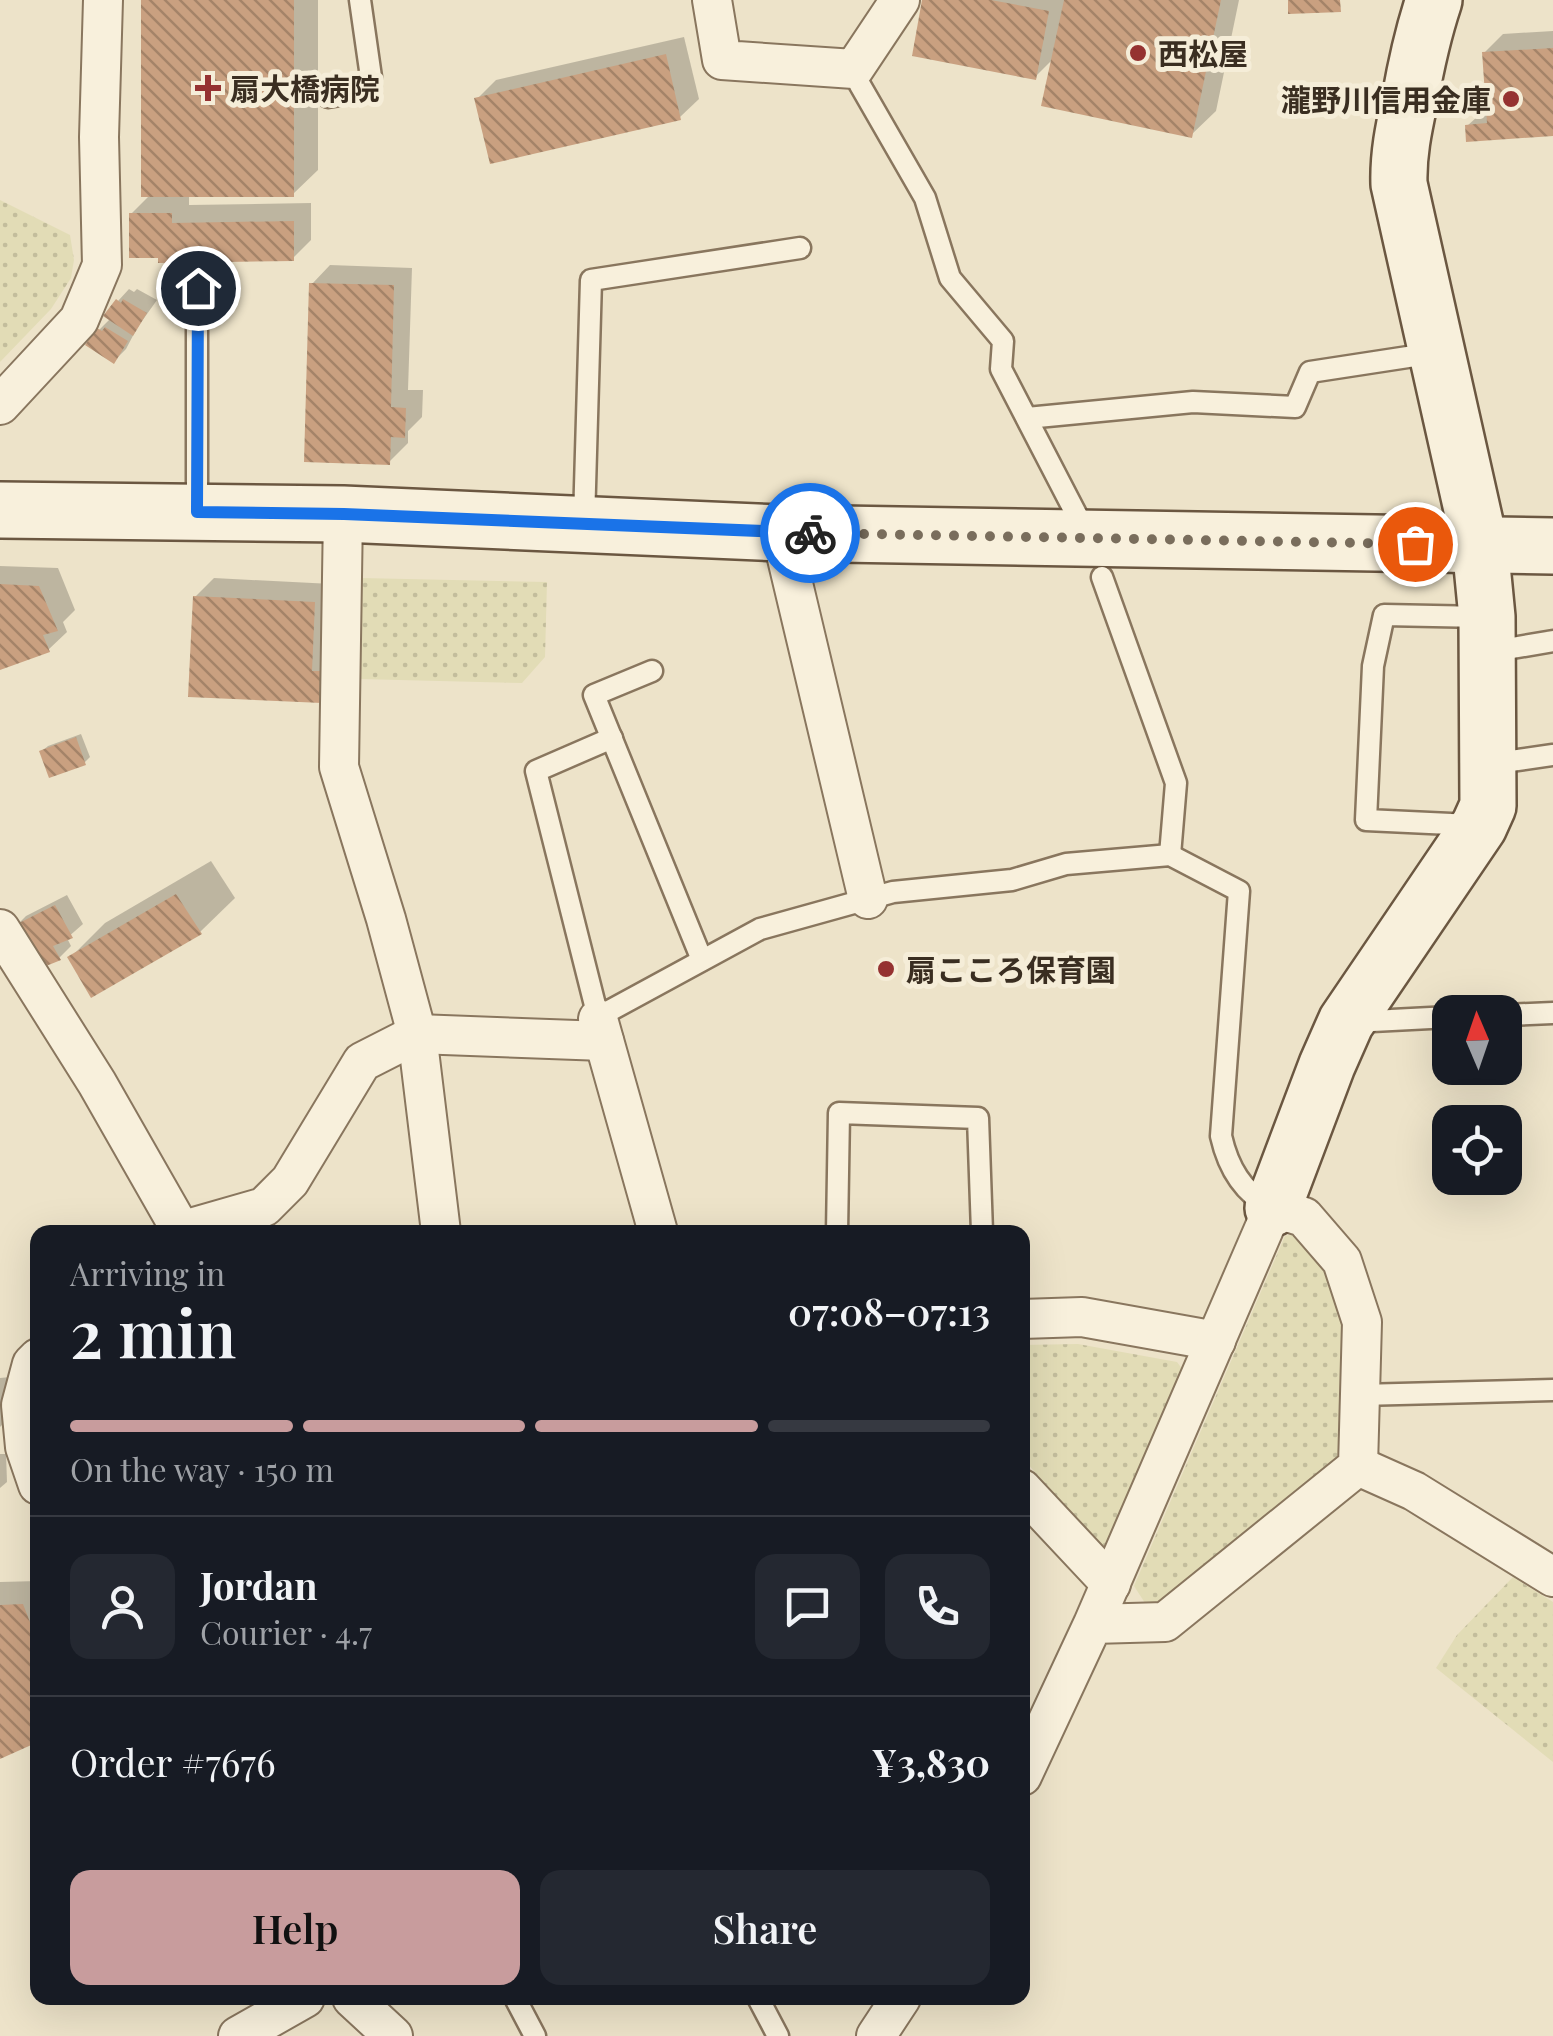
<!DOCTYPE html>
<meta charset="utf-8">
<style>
body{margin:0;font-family:"Playfair Display","Noto Sans JP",serif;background:#242831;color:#f1f3f6;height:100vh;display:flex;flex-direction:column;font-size:38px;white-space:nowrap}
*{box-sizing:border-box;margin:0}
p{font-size:32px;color:#9ea1a6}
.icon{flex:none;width:55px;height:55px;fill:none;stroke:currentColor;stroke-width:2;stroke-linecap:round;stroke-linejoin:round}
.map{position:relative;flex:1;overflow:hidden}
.panel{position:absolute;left:30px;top:1225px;width:1000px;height:780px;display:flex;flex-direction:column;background:#171b24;border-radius:20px;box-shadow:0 10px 40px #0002}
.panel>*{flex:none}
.needle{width:65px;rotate:358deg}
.tools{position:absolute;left:1432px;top:995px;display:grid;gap:20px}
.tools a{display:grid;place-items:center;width:90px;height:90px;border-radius:20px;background:#171b24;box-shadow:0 10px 40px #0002;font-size:50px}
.pin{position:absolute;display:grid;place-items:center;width:85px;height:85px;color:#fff;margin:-42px;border:5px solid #fff;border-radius:50%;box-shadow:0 2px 10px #0007}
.courier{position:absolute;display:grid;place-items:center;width:100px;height:100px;margin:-50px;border:8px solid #1a73e8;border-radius:50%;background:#fff;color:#222;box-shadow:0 2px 12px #0007}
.head em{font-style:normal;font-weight:600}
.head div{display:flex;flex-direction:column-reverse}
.head{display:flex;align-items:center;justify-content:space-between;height:170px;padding:0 40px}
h1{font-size:65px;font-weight:600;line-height:75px}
.bar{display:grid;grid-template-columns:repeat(4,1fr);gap:15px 10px;align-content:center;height:120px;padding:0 40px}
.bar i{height:12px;border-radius:8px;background:#363941}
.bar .active{background:#c89c9d}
.bar p{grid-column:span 4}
.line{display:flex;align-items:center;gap:25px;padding:0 40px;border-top:2px solid #363941}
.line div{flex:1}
.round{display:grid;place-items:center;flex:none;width:105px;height:105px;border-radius:20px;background:#242831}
.cta{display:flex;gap:20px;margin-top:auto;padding:20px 40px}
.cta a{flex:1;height:115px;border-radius:20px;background:#c89c9d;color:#111;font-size:40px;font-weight:600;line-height:115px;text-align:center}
.cta a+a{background:#242831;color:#f1f3f6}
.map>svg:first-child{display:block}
.farmland{fill:url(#farmland-dots)}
.shadow{fill:#0003}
.building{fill:url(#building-back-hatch)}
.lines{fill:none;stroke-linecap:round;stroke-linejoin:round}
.lane-casing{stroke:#89765e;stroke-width:25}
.street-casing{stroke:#89765e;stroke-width:42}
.secondary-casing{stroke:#6b5741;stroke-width:60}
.lane{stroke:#f8f0dc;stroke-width:20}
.street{stroke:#f8f0dc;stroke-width:38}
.secondary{stroke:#f8f0dc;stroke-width:55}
.done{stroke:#796d5c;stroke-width:10;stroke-dasharray:0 18}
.route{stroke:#1a73e8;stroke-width:12}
.poi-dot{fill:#953231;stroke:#f5edd8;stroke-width:4}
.labels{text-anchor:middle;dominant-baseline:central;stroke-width:10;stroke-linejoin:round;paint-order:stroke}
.poi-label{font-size:30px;font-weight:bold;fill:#3a2e21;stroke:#f5edd8;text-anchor:start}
</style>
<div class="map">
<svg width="1553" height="2036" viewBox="0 0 1553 2036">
<defs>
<pattern id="farmland-dots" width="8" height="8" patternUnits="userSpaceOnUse" patternTransform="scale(2.5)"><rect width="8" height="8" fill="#e2dcb6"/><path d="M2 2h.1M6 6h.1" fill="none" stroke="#c3bd9c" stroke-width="1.8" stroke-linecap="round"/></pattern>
<pattern id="building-back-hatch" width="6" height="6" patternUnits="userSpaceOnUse" patternTransform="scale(2.5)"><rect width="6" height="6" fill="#c9a080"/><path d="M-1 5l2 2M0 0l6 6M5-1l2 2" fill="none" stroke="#a48368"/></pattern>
</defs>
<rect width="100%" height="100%" fill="#ede3c9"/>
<g class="farmland">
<path d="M0 200 70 235 74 260 71 278 51 309 0 362Z"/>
<path d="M361 578 547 582 545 657 522 683 358 679Z"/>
<path d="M1296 1233 1331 1276 1342 1321 1340 1458 1166 1603H1145L1134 1586 1285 1236Z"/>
<path d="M1078 1344 1177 1362 1186 1374 1118 1542 1098 1547 1023 1458 1022 1345Z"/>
<path d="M1513 1577 1553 1602V1762L1436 1668 1457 1635Z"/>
</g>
<g class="shadow">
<path d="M144 0H318V170L293 194H189V205L311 203V240L293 258 131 214 151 194Z"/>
<path d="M925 0H1239L1216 111 1191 135 1054 58 1035 77Z"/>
<path d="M1553 31V134L1467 126 1488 107 1484 53 1503 34Z"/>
<path d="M684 37 699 99 680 117 477 99 496 80Z"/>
<path d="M330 265 412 268 408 390H423L422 417 408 431V443L389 462 312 284Z"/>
<path d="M129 289 134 292 137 289 157 300 137 328 126 349 114 361 99 330 111 318 118 301Z"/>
<path d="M0 566 58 568 75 610 63 622 67 632 48 650 0 667Z"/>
<path d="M214 578 332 584 321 700 195 597Z"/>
<path d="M81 734 90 757 84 763 42 751 48 746Z"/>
<path d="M211 861 235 898 200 932 70 958 105 923Z"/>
<path d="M67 895 83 924 67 938 71 946 59 958H33L39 952 14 928 26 916Z"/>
<path d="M21 1376 24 1402 0 1427V1378Z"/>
<path d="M0 1454H6L7 1482 0 1488Z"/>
<path d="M38 1581V1740L0 1756V1582Z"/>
</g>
<g class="building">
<rect x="141" y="0" width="153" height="197"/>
<path d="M922 0H991L1049 11 1036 80 912 56Z"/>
<path d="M1064 0H1221L1192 138 1041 106Z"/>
<path d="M1288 0H1340L1341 12 1288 14Z"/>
<path d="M1553 48V136L1466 142 1465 125 1487 123 1482 52Z"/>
<path d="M666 54 681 120 490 164 474 98Z"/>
<path d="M129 213H172V223L294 221V261L158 263V258H129Z"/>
<path d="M309 283 394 285 391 407 406 408 405 438 391 437 390 465 304 462Z"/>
<path d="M116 299 121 303 123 299 147 313 133 336 103 316Z"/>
<path d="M105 327 128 341 114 364 85 345 97 328 102 331Z"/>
<path d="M0 584 39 586 58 631 43 635 50 652 0 670Z"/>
<path d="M193 596 315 602 312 671H324L322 703 188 697Z"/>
<path d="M76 737 86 765 49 778 39 751Z"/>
<path d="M176 894 202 934 91 998 67 957Z"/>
<path d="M55 905 73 938 53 946 61 960 36 970 38 954 30 942 23 945 11 927Z"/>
<path d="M23 1604 38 1643V1742L0 1759V1605Z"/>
</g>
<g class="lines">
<g class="lane-casing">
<g id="lane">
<path d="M854 69 860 85 925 198 950 278 1003 341 1001 369 1087 535"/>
<path d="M328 97 360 92 371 77 360 0"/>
<path d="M1027 418 1193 402 1295 407 1310 372 1434 353"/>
<path d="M197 512V289"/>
<path d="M584 521 591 280 800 248"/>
<path d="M1102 577 1176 783 1170 855"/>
<path d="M1489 652 1553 641"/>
<path d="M652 671 594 695 702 960"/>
<path d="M612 738 536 771 598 1017 760 929 893 892 1012 880 1066 864 1170 855 1239 891 1221 1136C1228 1167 1242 1192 1271 1207"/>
<path d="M1489 764 1553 755"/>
<path d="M1472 825 1366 820 1373 666 1384 615 1483 617"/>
<path d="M1505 1015 1553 1013"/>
<path d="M1353 1022 1450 1017"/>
<path d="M837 1232 839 1113 978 1118 982 1232"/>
<path d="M1360 1395 1553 1390"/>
<path d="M515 1998 535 2036"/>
<path d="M758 1998 778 2036"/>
</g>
</g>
<g class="street-casing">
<g id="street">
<path d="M712 0 722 60 854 69 900 0"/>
<path d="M0 405 79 320 102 265 99 137 103 0"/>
<path d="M343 514 339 767 386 919 417 1034 441 1232"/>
<path d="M781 533 868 899"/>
<path d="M0 929 97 1083 182 1232"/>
<path d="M598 1019 658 1232"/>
<path d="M177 1232 264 1207 290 1181 362 1062 417 1034 604 1041"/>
<path d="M1022 1319 1082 1317 1216 1341"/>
<path d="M38 1358 32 1364 21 1405 25 1447 38 1485"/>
<path d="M1358 1466 1414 1491 1553 1577"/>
<path d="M1022 1489 1111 1584"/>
<path d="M1022 1776 1093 1624 1273 1208 1304 1217 1342 1261 1362 1322 1358 1466 1165 1622 1093 1624"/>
<path d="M352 1998 393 2036"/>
<path d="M238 2036 305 1998"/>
<path d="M876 2036 901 1998"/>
</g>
</g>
<g class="secondary-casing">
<g id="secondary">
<path d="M0 510 343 514 781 533 1553 546"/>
<path d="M1273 1208 1327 1065 1346 1022 1479 826 1488 806 1487 617 1480 545 1399 184C1398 154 1404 127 1410 99 1416 65 1423 33 1434 0"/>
</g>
</g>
<use href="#lane" class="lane"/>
<use href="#street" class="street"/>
<use href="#secondary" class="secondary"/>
</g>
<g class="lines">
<path class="done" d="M810 533 1415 544"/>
<path class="route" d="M198 288 197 512 344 514 810 533"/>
</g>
<g class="poi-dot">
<circle cx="1138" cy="53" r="10"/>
<path d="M203 73h10v10h10v10h-10v10h-10v-10h-10v-10h10z"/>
<circle cx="1511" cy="99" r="10"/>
<circle cx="886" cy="969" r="10"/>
</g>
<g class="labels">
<g class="poi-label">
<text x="1158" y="53">西松屋</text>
<text x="230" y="88">扇大橋病院</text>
<text x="1491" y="99" text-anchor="end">瀧野川信用金庫</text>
<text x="906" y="969">扇こころ保育園</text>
</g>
</g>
</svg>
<div class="tools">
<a><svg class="needle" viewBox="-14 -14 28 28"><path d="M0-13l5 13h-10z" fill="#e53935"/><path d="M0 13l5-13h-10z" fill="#9ea1a6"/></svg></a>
<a><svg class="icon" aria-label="locate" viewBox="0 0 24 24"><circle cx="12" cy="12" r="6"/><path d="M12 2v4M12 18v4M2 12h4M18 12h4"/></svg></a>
</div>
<div class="pin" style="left:1415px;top:544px;background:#ea580c"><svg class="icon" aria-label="bag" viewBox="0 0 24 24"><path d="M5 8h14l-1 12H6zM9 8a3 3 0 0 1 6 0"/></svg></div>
<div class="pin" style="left:198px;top:288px;background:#1f2937"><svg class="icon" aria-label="home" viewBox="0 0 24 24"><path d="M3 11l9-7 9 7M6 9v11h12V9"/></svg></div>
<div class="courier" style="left:810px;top:533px"><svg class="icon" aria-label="bike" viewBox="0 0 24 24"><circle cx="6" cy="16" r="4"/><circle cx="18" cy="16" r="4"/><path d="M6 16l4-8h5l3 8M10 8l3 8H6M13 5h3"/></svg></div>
<section class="panel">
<div class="head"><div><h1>2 min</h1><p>Arriving in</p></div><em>07:08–07:13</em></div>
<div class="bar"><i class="active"></i><i class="active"></i><i class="active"></i><i></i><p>On the way · 150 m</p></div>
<div class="line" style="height:180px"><a class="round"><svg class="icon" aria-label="person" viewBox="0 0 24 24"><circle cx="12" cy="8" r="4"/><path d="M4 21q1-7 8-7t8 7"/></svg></a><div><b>Jordan</b><p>Courier · 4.7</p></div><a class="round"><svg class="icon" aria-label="chat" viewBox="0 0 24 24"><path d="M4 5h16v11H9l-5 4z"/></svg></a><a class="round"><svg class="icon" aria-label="phone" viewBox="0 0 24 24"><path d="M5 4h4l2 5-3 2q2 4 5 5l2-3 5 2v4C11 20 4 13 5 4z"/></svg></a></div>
<div class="line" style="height:130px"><div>Order #7676</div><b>¥3,830</b></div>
<div class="cta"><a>Help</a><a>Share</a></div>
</section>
</div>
